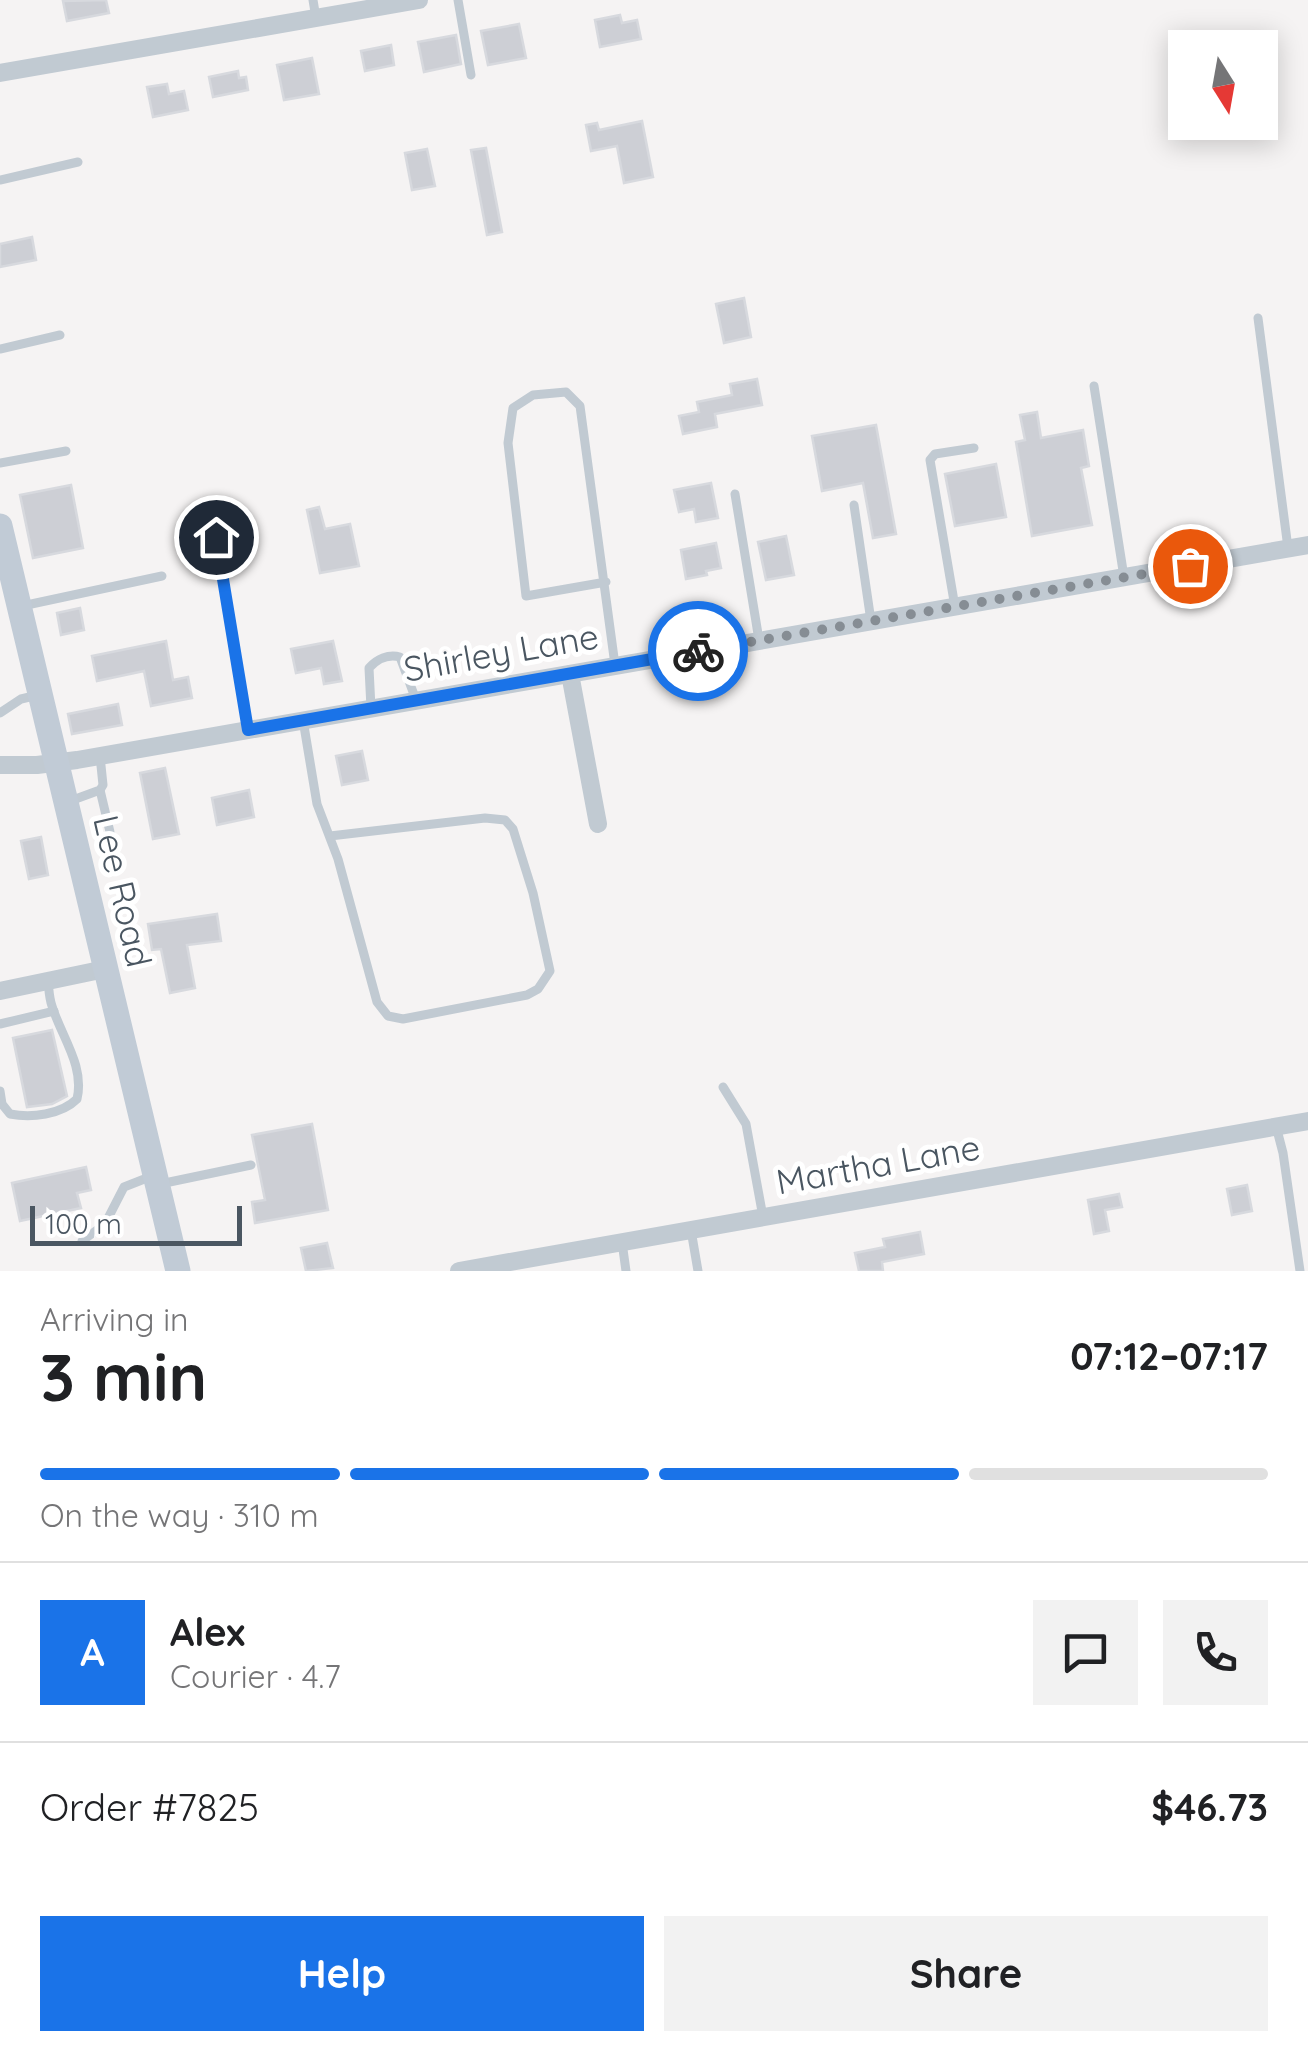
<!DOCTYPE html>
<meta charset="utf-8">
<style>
body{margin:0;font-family:Quicksand,sans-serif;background:#f2f2f2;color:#202124;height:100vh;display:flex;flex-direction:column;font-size:38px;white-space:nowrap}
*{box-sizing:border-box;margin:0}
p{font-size:32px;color:#757577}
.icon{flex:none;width:55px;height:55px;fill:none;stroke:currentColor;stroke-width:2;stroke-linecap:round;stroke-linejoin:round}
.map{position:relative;height:1271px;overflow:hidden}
.sheet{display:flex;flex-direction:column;background:#fff;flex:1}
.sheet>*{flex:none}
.needle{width:65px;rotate:169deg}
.buttons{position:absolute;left:1168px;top:30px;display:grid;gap:20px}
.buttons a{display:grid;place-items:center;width:110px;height:110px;border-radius:0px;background:#fff;box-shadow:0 5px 25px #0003;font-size:50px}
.scale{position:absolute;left:30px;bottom:25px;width:212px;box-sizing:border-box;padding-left:10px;border:5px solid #4a5661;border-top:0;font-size:28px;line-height:35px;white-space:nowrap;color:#4a5661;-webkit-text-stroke:8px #fff;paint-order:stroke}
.pin{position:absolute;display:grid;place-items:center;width:85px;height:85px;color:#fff;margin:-42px;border:5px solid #fff;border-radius:50%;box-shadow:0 2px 10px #0007}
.courier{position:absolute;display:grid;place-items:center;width:100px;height:100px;margin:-50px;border:8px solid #1a73e8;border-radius:50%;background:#fff;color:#222;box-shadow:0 2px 12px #0007}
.overview em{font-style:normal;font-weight:700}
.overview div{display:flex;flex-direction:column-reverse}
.overview{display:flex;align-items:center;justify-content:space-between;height:170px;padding:0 40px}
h1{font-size:65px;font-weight:700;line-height:75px}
.bar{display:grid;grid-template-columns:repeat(4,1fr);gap:15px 10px;align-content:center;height:120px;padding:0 40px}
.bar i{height:12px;border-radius:8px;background:#e0e0e0}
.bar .active{background:#1a73e8}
.bar p{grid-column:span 4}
.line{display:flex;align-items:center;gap:25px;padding:0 40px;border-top:2px solid #e0e0e0}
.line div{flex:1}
.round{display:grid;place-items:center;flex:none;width:105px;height:105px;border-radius:0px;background:#f2f2f2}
.primary-button{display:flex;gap:20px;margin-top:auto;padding:20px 40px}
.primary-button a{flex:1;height:115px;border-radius:0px;background:#1a73e8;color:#fff;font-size:40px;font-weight:700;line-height:115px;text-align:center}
.primary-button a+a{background:#f2f2f2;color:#202124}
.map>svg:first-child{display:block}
.building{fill:#cdcfd5;stroke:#d7d9de;stroke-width:2.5}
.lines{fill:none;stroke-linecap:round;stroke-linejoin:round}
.lane{stroke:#c1cad2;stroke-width:9}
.street{stroke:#c1cad2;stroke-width:18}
.secondary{stroke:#c1cbd6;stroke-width:25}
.done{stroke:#868d94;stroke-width:10;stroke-dasharray:0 18}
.route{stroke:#1a73e8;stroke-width:12}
.labels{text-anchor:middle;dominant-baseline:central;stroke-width:10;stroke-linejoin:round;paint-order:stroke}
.street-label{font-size:35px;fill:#4a5661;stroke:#fff}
</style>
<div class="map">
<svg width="1308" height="1271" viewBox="0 0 1308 1271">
<rect width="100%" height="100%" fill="#f5f3f3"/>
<g class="building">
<path d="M106 0 109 13 67 21 63 1Z"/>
<path d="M620 15 622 23 637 20 641 39 600 47 595 20Z"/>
<path d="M519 24 526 58 488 65 481 31Z"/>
<path d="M456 35 461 64 424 72 418 42Z"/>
<path d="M391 45 394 65 365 71 361 51Z"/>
<path d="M312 58 319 94 284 100 277 65Z"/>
<path d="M238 71 239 78 246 77 248 90 213 97 209 77Z"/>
<path d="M167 84 169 94 184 91 188 110 153 117 147 87Z"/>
<path d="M642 121 653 177 624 183 617 146 591 151 586 125 597 123 599 130Z"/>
<path d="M486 148 502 232 487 235 471 150Z"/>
<path d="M427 149 435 186 412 190 405 153Z"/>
<path d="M32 237 36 260 0 267V244Z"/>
<path d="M744 298 751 337 724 343 716 304Z"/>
<path d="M757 379 762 405 715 414 717 427 683 434 679 416 699 412 697 402 732 395 730 384Z"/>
<path d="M1037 412 1041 438 1083 430 1089 466 1081 468 1092 525 1032 536 1016 442 1025 440 1020 415Z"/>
<path d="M876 425 896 534 873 538 863 483 822 491 812 436Z"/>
<path d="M996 464 1006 517 955 526 945 474Z"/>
<path d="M711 483 718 518 696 522 694 509 679 512 674 490Z"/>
<path d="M71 485 83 548 33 558 20 495Z"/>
<path d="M319 507 325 529 350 524 359 566 320 573 307 510Z"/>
<path d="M786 536 794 575 766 580 758 542Z"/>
<path d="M716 543 721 568 706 571 707 575 686 579 681 550Z"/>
<path d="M80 608 84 630 61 635 57 613Z"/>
<path d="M166 641 173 680 188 677 192 698 151 706 144 671 97 681 92 656Z"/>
<path d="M333 641 342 681 324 684 321 668 296 673 291 649Z"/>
<path d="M118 704 122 725 72 734 68 714Z"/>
<path d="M362 751 368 780 342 785 336 756Z"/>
<path d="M165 768 179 834 153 839 140 773Z"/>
<path d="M249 790 254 817 217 825 212 798Z"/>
<path d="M41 837 48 875 29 879 21 841Z"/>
<path d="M217 914 221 941 187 945 195 988 170 993 161 949 152 950 148 924Z"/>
<path d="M52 1030 67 1096 52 1104 27 1107 13 1038Z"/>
<path d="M312 1124 328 1210 255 1223 252 1202 265 1200 252 1135Z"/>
<path d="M86 1167 91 1190 77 1193 81 1208 20 1221 12 1183Z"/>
<path d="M1247 1185 1252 1211 1232 1215 1227 1189Z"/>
<path d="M1119 1194 1122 1207 1105 1210 1109 1231 1094 1234 1088 1200Z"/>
<path d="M920 1232 924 1254 882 1262 883 1271H859L855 1253 885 1247 883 1239Z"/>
<path d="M327 1243 333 1268 306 1271 301 1248Z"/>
</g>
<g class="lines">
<g class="lane">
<path d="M313 0 316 18"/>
<path d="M458 0 471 75"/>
<path d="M0 180 78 162"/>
<path d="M1258 318 1288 548"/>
<path d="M0 349 60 335"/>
<path d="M1094 386 1124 577"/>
<path d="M0 463 66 451"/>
<path d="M735 494 759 640"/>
<path d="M854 505 871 621"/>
<path d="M212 510 248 730"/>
<path d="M606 582 526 596 508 443 513 408 533 395 566 392 580 406 615 665"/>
<path d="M22 606 162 576"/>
<path d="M955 607 930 460 935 454 974 448"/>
<path d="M371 708 369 668C377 659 388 654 400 657L416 700"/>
<path d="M0 713 21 699 38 695"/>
<path d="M303 720 317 804 338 859 377 1002 388 1016 403 1019 527 995 538 989 550 971 533 893 513 829 505 820 485 818 330 836"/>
<path d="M100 790 110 832"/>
<path d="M70 801 100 790 103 785 100 756"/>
<path d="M0 1024 54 1011"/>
<path d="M723 1087 746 1124 763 1217"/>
<path d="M0 1091 2 1104 10 1114C31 1118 61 1115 77 1099 85 1066 61 1036 52 1006 49 998 49 989 48 981"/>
<path d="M1276 1126 1283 1153 1300 1271"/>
<path d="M160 1184 251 1165"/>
<path d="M691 1230 698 1271"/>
<path d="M82 1241 105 1224 124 1187 152 1176"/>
<path d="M622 1242 626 1271"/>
</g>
<g class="street">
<path d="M0 73 419 0"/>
<path d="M570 674 598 824"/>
<path d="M0 765H37L77 760 1308 545"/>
<path d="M0 991 105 969"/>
<path d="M459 1271 1308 1121"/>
</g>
<path class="secondary" d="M0 526 178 1271"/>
</g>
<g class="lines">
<path class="done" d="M698 651 1190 566"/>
<path class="route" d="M216 537 248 730 698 651"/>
</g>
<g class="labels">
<g class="street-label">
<text transform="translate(501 652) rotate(-10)">Shirley Lane</text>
<text transform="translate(123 891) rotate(77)">Lee Road</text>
<text transform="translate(878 1164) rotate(-10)">Martha Lane</text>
</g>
</g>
</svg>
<div class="buttons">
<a><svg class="needle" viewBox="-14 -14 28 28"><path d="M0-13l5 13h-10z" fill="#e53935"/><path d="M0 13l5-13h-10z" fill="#757577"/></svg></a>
</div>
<div class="scale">100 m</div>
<div class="pin" style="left:1190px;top:566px;background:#ea580c"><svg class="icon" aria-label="bag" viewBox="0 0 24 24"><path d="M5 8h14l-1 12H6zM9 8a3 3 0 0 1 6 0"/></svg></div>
<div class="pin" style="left:216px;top:537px;background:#1f2937"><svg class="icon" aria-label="home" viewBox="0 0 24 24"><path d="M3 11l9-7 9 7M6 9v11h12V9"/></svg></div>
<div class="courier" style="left:698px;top:651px"><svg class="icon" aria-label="bike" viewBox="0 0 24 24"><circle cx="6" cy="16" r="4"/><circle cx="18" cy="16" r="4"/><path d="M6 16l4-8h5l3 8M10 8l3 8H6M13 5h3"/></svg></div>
</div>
<section class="sheet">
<div class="overview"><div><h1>3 min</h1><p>Arriving in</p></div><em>07:12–07:17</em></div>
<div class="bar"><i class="active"></i><i class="active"></i><i class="active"></i><i></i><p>On the way · 310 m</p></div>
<div class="line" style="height:180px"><b class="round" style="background:#1a73e8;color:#fff">A</b><div><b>Alex</b><p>Courier · 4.7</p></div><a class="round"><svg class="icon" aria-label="chat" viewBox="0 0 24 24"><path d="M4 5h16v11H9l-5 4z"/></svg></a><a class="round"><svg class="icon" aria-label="phone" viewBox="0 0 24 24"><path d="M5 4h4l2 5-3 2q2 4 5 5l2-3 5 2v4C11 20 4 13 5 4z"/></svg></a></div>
<div class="line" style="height:130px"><div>Order #7825</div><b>$46.73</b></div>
<div class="primary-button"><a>Help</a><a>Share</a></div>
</section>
